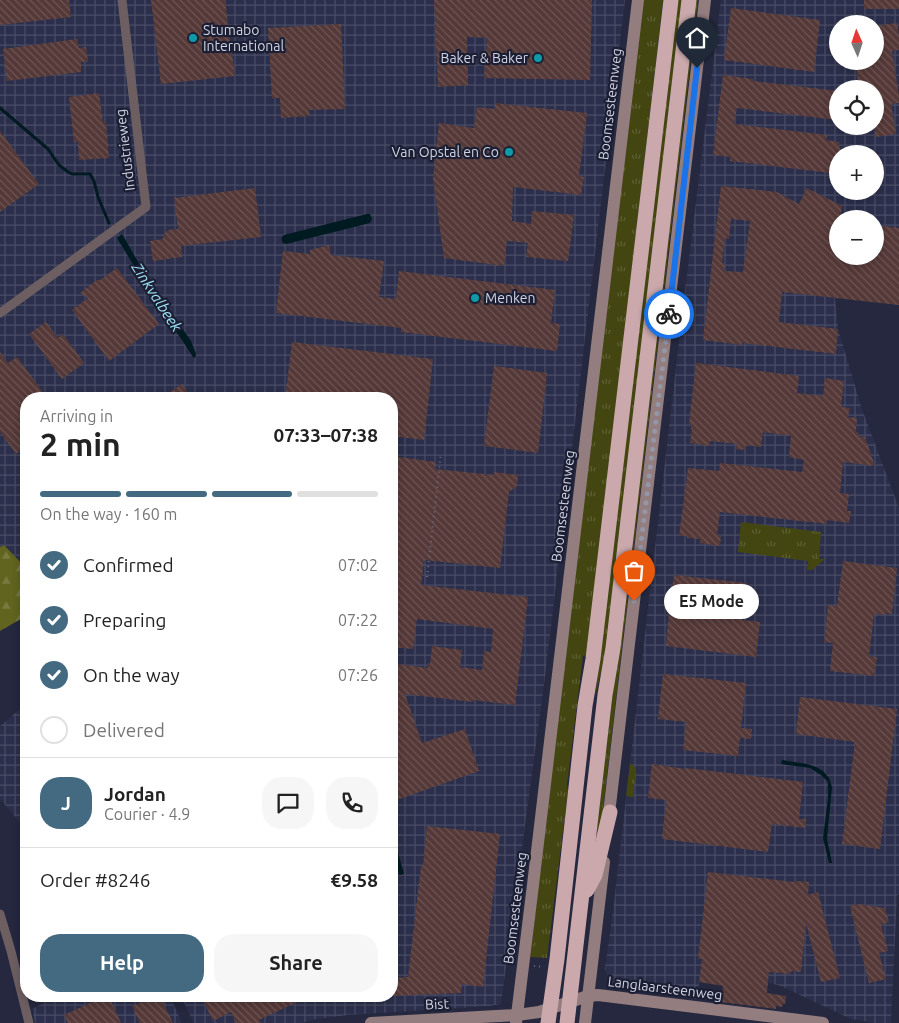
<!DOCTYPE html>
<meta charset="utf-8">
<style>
body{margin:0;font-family:Ubuntu,sans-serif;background:#f6f6f6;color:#222;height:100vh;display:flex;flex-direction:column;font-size:19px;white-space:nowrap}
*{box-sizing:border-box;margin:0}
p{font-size:16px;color:#767676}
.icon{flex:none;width:28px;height:28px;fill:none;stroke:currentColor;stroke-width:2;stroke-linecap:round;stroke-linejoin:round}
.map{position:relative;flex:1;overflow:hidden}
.panel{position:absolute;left:20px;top:392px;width:378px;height:610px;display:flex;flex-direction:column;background:#fff;border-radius:20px;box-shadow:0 2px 8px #0003}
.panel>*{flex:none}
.needle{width:32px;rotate:357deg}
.tools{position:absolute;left:829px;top:15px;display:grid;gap:10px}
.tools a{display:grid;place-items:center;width:55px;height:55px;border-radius:50%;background:#fff;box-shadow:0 2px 8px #0003;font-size:25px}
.pin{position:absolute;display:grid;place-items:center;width:42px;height:42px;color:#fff;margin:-51px -21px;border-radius:50% 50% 50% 0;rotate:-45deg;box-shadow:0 0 5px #0007}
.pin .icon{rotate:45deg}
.courier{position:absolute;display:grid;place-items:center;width:50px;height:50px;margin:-25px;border:4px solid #1a73e8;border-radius:50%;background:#fff;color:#222;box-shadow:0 1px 6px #0007}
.bubble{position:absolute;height:35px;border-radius:18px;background:#fff;box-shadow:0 2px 8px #0003;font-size:16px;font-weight:700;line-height:35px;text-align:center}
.head em{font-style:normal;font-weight:700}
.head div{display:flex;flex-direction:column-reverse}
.head{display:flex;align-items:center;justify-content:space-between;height:85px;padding:0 20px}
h1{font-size:32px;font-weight:700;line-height:38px}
.bar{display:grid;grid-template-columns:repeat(4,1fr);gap:8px 5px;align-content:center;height:60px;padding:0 20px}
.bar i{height:6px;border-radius:4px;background:#e0e0e0}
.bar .selected{background:#436a80}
.bar p{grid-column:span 4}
.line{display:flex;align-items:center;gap:12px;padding:0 20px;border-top:1px solid #e0e0e0}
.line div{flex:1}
.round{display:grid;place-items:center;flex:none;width:52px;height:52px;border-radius:20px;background:#f6f6f6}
ol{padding:0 20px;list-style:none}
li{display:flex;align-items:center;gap:15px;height:55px}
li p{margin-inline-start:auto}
li .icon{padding:5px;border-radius:50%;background:#436a80;color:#fff;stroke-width:4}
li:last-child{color:#767676}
li i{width:28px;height:28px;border:2px solid #e0e0e0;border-radius:50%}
.cta{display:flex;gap:10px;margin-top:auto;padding:10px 20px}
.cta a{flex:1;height:58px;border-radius:20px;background:#436a80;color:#fff;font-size:20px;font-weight:700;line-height:58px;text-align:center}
.cta a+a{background:#f6f6f6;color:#222}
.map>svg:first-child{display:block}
.industrial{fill:url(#industrial-grid);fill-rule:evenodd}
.grass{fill:url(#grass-tufts)}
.forest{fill:url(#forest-firs)}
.water{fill:#001a21}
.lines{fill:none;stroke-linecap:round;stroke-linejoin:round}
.stream{stroke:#001a21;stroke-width:3}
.building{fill:url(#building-back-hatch);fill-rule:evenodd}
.path{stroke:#6a6d80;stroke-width:2;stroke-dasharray:1 4;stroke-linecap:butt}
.street{stroke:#6d5f61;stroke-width:9}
.secondary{stroke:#937d7f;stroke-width:12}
.highway{stroke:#caa8ab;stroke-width:15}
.done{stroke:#9497a8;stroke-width:5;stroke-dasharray:0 9}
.route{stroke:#1a73e8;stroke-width:6}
.culture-dot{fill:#0f9aa8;stroke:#1c1f34;stroke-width:2}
.labels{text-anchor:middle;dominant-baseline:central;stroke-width:4.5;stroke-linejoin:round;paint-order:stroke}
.poi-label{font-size:14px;fill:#d0d3e1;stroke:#1c1f34;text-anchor:start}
.street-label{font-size:14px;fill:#d0d3e1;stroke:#1c1f34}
.water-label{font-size:15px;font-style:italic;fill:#9fe2f5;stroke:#1c1f34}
</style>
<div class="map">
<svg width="899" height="1023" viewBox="0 0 899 1023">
<defs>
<pattern id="industrial-grid" width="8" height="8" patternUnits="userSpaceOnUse" patternTransform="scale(1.25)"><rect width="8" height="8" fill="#2b2f4b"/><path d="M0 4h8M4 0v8" fill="none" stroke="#494c65"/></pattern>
<pattern id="grass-tufts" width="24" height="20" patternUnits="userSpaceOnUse" patternTransform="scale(1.25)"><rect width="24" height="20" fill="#444612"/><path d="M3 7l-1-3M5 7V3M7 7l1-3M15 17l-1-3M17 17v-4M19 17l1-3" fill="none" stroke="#5e6034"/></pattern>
<pattern id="forest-firs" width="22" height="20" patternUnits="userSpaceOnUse" patternTransform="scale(1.25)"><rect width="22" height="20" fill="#61641f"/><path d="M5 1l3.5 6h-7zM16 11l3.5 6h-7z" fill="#77793f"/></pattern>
<pattern id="building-back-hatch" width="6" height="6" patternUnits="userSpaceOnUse" patternTransform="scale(1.25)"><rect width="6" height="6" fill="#553938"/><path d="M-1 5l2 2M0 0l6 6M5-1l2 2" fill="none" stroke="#6c5554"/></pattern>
</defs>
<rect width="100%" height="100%" fill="#25283e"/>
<g class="industrial">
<path d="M0 0H625L545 677 501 1004 489 1006 348 1015 316 1019 302 1023H194L181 996H391V399H26V568L4 545 0 547Z"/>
<path d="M721 0H899V305L835 298 838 329 862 409 899 508V895H897L891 1023H875L851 1019 783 987 768 982 746 976 701 971 697 999 615 988 612 985 605 969 613 911 643 651 683 307ZM838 24H875V61H838ZM838 89H875V126H838ZM838 154H875V191H838ZM838 219H875V256H838Z"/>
<path d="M26 704V829L0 799V726Z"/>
<path d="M57 996H170L182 1023H35L32 1009Z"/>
</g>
<g class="grass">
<path d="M643 0H663L588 655 583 656 567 785 568 791 547 958 530 957Z"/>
<path d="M677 0H682L607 649 595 697Z"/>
<path d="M694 0H698L598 852H594Z"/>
<path d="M741 522 821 532 819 559H825L812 570H807L808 561 738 552Z"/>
<path d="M630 763 634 766 636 770 633 797 626 796Z"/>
</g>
<path class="forest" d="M4 545 26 568V616L0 631V547Z"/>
<g class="water">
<path d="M367 214H370L372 219 370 223 286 244 283 243C281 239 281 237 284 235Z"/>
<path d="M122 234 145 274 191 341 196 354 195 358 193 357 182 340 159 307 117 238Z"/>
<path d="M782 760 807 764 816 767 823 771 829 778 832 787 827 839 832 863H829L823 838 828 798V782L821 775 810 768 781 764Z"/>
<path d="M393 835 404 874 399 875 391 847V836Z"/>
</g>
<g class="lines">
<path class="stream" d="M0 108 48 149 59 165 68 172 72 174H90L94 181 98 197 109 223"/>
</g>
<g class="building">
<path d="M0 0H69L71 17 0 25Z"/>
<path d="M151 0H225L235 76 161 84Z"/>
<path d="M434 0H592L590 80 484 78 487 38 467 37 468 85 438 87Z"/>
<rect x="864" y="0" width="35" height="9"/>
<path d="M731 8 820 20 814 72 724 60Z"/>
<path d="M897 23 899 36V50L892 51 899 96V103L891 104 896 134 876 137 874 126H875V89H859L855 61H875V26Z"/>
<path d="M341 24 345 109 309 110 310 116 281 118 280 98H272L268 28Z"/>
<path d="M77 39 79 48 86 47 88 62H81V72L7 81 3 49Z"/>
<path d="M723 75 753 79V81L838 91 836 120 737 108 734 124 827 135 826 140 839 142 841 154H838V174L730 161V157L713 155Z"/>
<path d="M99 93 103 122H106L109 158 79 160 78 142H74L69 97Z"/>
<path d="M495 103 587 113 579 176 584 177 581 195 513 187 512 221 531 224 532 211 574 215 568 261 526 257 528 243 507 241 504 266 444 258 433 178 439 123 474 128 477 107 495 109Z"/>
<path d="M0 131 39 184 0 212Z"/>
<path d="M721 186 777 192 799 204 807 188 842 206 840 219H838V256H875V225L899 228V305L782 292 779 322 838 329 836 354 742 343V345L703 340ZM731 219 750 221 743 272 724 271 725 263H722L725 238 729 239Z"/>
<path d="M255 188 261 237 181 246 182 257 153 261 150 241 163 239V236L168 230 178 229 174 198Z"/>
<path d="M329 245 331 255 384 261 379 297 396 299 399 271 555 290 551 323 560 324 557 351 401 332V328L276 313 283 251 310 254V250Z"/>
<path d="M117 268 159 324 109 361 72 310 88 298 80 293 97 280H100Z"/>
<path d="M46 322 58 338 63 334 84 363 62 379 29 334Z"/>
<path d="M292 342 433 359 424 440 391 436V399H285Z"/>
<path d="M0 352 8 363 17 357 48 399H26V446L16 454 0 432Z"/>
<path d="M696 363 799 376 797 393 823 396 825 378 844 381 841 407 850 408 848 417 857 418 856 432H858V436L865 437 875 466 843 462 840 493 849 494 847 511H851L849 523 827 520V524L720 512 717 535H721L720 546 700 543V539L687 538V536H679L688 468 719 471 720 463 802 472 804 460 789 457 791 436 763 432 761 447 746 445 745 450 736 449 737 444 710 441V446L690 443 692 429H691V424H689Z"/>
<path d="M494 366 547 373 538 453 484 446Z"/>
<path d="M182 384 192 399H160Z"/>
<path d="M391 456 436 462 435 469 494 475V472L518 475 517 486 509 492 500 568 424 560 421 585 528 597 515 705 473 700V702L405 694 422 743 465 729 479 771 391 802V666L398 664 428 668V663L430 664 432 646 462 650 460 667 482 670 484 651 491 652 493 629 417 619 413 649 391 647Z"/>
<path d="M843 561 897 568 892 614 886 613V615L874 614 869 656 877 657 874 676 830 671 833 643 824 642 828 605 837 606Z"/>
<path d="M674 575 747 583 742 620 760 622 756 657 666 646 669 611Z"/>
<path d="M663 674 746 683 741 728 752 729 751 739 740 738 738 756 683 750 686 722 658 719Z"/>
<path d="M800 697 897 709 880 849 842 844 855 742 796 734Z"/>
<path d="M652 764 686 769V768L803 782 799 819H806L805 828 772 824 768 852 662 839 666 800 648 798Z"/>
<path d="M427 826 500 834 483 987 462 984 461 993 391 996V978L408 977 421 866H423Z"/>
<path d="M708 872 794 882 795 881 809 882 808 895 818 892 840 978 821 982 806 923 801 972 791 971 790 974 769 972 767 993 786 996 785 1004H783L782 1007 776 1006V1009L721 1002 723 986 699 982 702 959H698Z"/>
<path d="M858 904 885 908 889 922 881 925 888 951 879 953 886 979 869 983 850 906Z"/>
<path d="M105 996H109L121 1023H68L64 1015Z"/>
<path d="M160 996 173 1023H140L132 1006 147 1000 148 1002Z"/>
<path d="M201 996H310L259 1020 261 1023H236L231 1012 213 1021Z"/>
</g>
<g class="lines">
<g class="path">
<path d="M427 577 441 453"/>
<path d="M534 966 544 967"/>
</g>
<g class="street">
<path d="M0 313 146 207 122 0"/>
<path d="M0 914 11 951 29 1023"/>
</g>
<g class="secondary">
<path d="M608 822 705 0"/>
<path d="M371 1023 517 1015 539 1012 588 996 598 995 823 1023"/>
<path d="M516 1023 533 885 638 0"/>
<path d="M585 1023 604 862"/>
</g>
<g class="highway">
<path d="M587 890 595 875 610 812"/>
<path d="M548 1023 557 959 585 706 593 659 671 0"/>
<path d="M567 1023 605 695 613 648 689 0"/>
</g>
</g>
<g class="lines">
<path class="done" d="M634 601 669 314"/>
<path class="route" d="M669 314 697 68"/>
</g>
<g class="culture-dot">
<circle cx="193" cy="38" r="5"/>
<circle cx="538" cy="58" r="5"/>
<circle cx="509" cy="152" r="5"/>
<circle cx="475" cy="298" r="5"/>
</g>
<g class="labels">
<g class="poi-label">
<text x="203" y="30">Stumabo<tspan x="203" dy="16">International</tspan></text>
<text x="528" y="58" text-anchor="end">Baker &amp; Baker</text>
<text x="499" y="152" text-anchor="end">Van Opstal en Co</text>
<text x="485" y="298">Menken</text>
</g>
<g class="street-label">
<text transform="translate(610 104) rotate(-83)">Boomsesteenweg</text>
<text transform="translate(125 150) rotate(-97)">Industrieweg</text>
<text transform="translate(563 506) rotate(-83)">Boomsesteenweg</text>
<text transform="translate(515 908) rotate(-83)">Boomsesteenweg</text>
<text transform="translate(665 988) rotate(7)">Langlaarsteenweg</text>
<text transform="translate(437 1004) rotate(-3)">Bist</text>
</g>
<g class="water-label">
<text transform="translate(157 297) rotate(57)">Zinkvalbeek</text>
</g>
</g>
</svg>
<div class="tools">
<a><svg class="needle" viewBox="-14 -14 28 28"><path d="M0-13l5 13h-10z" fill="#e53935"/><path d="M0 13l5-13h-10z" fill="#767676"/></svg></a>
<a><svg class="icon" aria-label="locate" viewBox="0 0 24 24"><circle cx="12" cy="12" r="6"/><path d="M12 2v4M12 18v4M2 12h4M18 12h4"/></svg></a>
<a>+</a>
<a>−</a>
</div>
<div class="pin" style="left:634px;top:601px;background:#ea580c"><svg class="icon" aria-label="bag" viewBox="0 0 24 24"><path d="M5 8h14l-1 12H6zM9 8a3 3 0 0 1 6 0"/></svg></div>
<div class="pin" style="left:697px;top:68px;background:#1f2937"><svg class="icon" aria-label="home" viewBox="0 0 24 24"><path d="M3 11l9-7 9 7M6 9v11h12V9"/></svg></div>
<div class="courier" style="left:669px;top:314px"><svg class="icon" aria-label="bike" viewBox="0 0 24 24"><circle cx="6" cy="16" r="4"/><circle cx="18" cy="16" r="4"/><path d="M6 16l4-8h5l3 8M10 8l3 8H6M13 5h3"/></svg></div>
<div class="bubble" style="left:664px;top:584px;width:95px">E5 Mode</div>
<section class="panel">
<div class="head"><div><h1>2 min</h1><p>Arriving in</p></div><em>07:33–07:38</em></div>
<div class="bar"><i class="selected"></i><i class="selected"></i><i class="selected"></i><i></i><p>On the way · 160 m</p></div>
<ol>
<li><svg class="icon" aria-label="check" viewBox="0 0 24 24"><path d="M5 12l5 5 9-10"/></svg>Confirmed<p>07:02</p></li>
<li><svg class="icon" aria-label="check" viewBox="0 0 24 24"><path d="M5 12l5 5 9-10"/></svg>Preparing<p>07:22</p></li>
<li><svg class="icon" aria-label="check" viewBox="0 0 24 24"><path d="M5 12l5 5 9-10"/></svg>On the way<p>07:26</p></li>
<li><i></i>Delivered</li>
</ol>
<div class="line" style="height:90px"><b class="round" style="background:#436a80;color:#fff">J</b><div><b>Jordan</b><p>Courier · 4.9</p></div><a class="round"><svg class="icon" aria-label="chat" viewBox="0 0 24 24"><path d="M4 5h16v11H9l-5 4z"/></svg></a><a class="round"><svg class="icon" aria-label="phone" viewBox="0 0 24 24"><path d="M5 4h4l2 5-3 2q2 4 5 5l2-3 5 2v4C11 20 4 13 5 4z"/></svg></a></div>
<div class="line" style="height:65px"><div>Order #8246</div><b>€9.58</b></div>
<div class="cta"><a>Help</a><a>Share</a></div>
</section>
</div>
